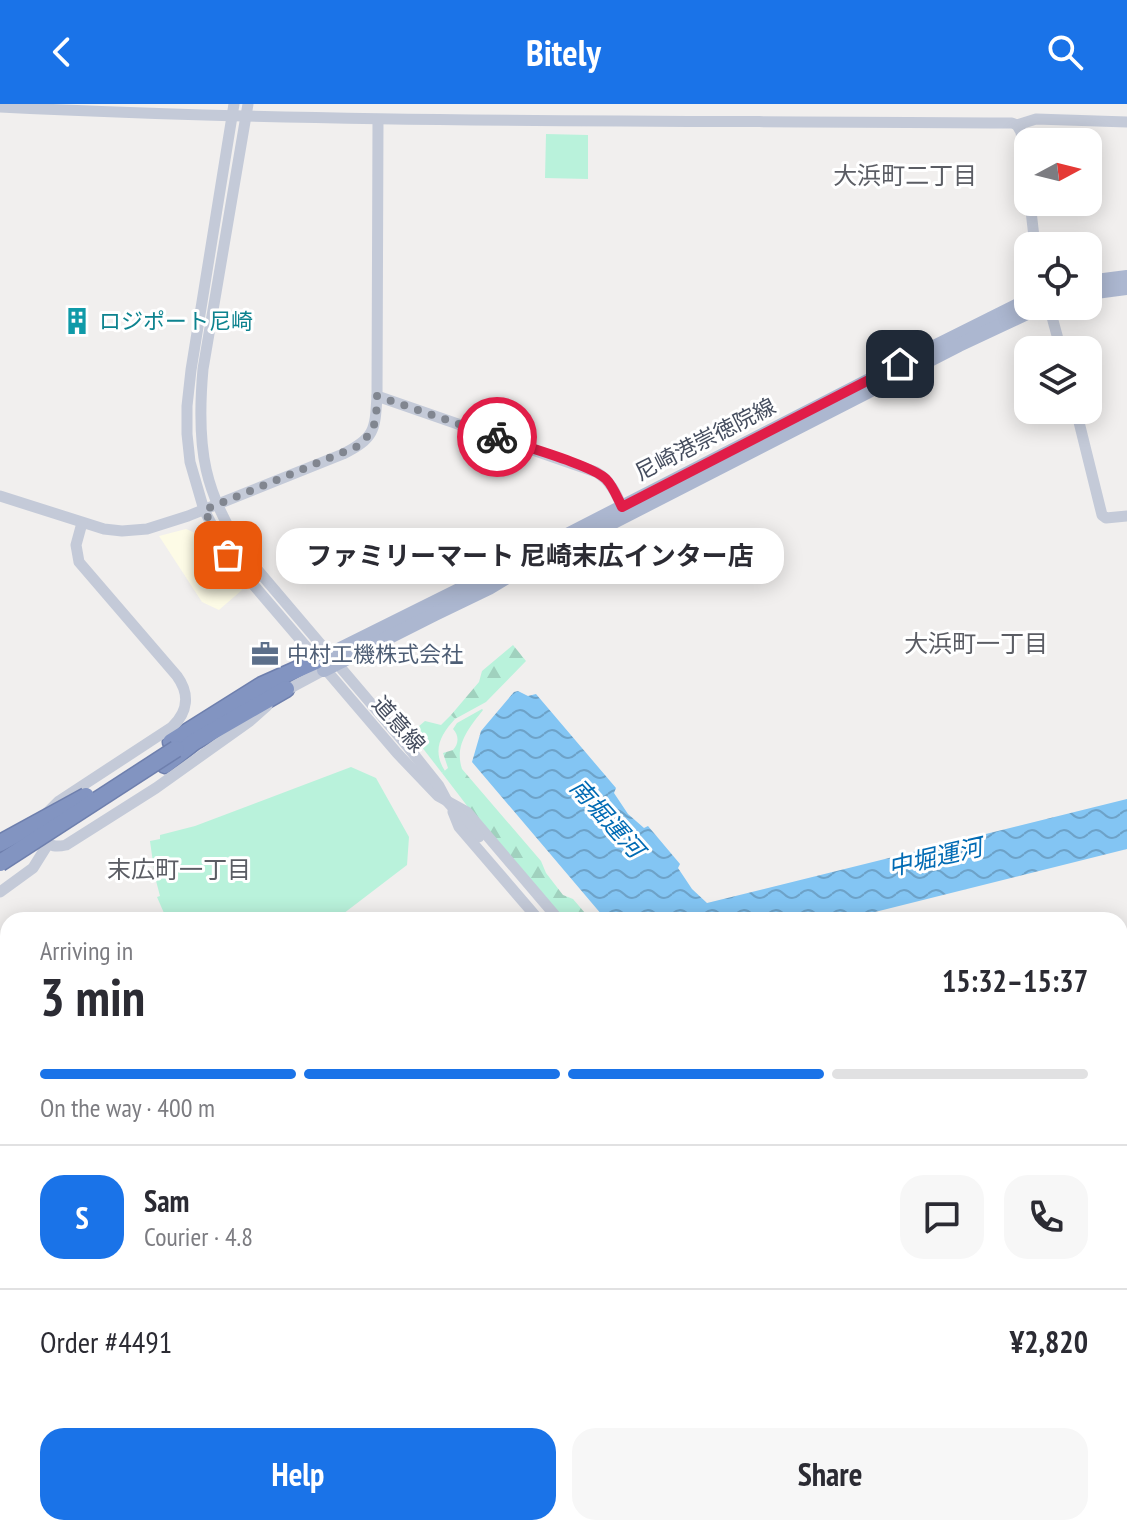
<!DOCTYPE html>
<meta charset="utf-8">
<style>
body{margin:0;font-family:"PT Sans Narrow","Noto Sans JP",sans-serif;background:#f7f7f7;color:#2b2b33;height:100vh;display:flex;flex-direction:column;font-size:30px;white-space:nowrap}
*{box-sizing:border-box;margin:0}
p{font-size:26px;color:#7c7c81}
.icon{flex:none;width:44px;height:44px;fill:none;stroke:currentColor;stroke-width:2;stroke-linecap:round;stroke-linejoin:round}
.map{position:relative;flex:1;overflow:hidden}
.sheet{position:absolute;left:0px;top:808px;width:1128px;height:624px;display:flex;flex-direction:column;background:#fff;border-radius:24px 24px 0 0;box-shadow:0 4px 20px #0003}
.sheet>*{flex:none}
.needle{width:52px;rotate:83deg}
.tools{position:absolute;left:1014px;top:24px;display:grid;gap:16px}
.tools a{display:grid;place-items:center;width:88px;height:88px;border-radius:16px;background:#fff;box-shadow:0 4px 20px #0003;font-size:40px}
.pin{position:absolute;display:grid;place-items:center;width:68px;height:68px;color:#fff;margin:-34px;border-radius:16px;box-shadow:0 4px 12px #0006}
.courier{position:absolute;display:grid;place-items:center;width:80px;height:80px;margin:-40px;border:6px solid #e11d48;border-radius:50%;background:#fff;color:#222;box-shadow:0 2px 10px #0007}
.bubble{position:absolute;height:56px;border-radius:24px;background:#fff;box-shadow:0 4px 20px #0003;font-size:26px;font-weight:700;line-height:56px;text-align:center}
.headline em{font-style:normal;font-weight:700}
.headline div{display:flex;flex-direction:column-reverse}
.headline{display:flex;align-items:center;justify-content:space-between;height:136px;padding:0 40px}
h1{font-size:52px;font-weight:700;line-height:60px}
.bar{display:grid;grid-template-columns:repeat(4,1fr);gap:12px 8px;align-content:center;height:96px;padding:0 40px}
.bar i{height:10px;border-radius:6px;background:#e1e1e2}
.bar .on{background:#1a73e8}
.bar p{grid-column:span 4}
.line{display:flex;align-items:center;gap:20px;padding:0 40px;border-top:2px solid #e1e1e2}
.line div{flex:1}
.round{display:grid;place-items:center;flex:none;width:84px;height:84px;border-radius:24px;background:#f7f7f7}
.action{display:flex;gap:16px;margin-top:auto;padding:16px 40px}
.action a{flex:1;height:92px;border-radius:24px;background:#1a73e8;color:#fff;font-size:32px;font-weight:700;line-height:92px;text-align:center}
.action a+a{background:#f7f7f7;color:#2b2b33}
header{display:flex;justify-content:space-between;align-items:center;height:104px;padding:0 40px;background:#1a73e8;color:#fff;font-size:36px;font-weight:700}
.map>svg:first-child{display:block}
.commercial{fill:#fdfbe6}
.green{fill:#b9f2db}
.forest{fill:url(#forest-firs)}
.water{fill:url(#water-waves)}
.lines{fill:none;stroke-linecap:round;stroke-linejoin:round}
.highway-casing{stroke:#6e7fad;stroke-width:19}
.minor{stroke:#c4cad8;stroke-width:11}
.major{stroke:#acb7d0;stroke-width:14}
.highway{stroke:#8294c1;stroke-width:16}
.highway-bridge-casing{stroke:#6e7fad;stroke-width:19;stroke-linecap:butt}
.highway-bridge{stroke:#8294c1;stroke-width:16}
.done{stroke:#818690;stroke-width:8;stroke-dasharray:0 14.4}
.route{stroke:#e11d48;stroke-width:10}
.labels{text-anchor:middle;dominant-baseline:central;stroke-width:6;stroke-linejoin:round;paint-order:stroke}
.culture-label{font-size:22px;fill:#0d838f;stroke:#fff;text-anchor:start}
.street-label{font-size:22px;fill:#454d5e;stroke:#fff}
.service-label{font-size:22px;fill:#4e5e75;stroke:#fff;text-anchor:start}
.neighbourhood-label{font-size:24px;fill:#5b5d64;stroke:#fff}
.water-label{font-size:24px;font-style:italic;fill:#016bb4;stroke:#fff}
</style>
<header><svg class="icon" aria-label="back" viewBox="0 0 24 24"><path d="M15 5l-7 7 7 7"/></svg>Bitely<svg class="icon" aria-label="search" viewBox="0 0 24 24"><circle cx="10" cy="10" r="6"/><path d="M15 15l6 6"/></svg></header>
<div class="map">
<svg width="1127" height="1432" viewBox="0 0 1127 1432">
<defs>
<pattern id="forest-firs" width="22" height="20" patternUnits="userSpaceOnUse" patternTransform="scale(2)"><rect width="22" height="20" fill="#b9f2db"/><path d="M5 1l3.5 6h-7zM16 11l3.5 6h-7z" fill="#a0d1be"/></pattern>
<pattern id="water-waves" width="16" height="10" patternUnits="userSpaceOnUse" patternTransform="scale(2)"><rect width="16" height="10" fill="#83c5f3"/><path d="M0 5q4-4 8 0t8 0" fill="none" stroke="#6da2c8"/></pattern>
</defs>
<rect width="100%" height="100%" fill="#f1efee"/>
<path class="commercial" d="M186 425 202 432 242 486 219 506 202 498 159 432Z"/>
<g class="green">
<path d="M546 30 588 31V75L545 74Z"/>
<path d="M451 611 455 615C440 631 432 647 445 667L442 669 411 629 425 617 441 621Z"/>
<path d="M351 663 376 674 409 733 407 761 335 816H167L157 793 160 792 155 773 150 737 160 735V731L195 722Z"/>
</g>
<g class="forest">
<path d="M513 541 526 557 486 598 455 615 451 611 479 578 482 567Z"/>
<path d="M482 605 483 606C469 624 454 641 462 665L541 757 546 769 563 791 573 795 591 816H563L471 707 442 669 448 664 443 649 453 646C459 640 459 631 453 625L457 619Z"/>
</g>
<g class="water">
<path d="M518 587 528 592 536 590 616 684 614 689 628 710 644 724 648 722 680 760 678 764 692 785 707 799 1127 695V745L843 816H609L602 811 472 658 481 627 514 588Z"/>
<path d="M0 1079 8 1083V1424H508L510 1432H0Z"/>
<path d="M568 1424H719L741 1432H572Z"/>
</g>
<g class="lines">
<g class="highway-casing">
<g id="highway">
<path d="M171 638 262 581 316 557"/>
<path d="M165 661 194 638 286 585"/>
<path d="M0 749 20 737"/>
<path d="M0 896 8 906"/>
<path d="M0 915 8 925"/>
<path d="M0 940 8 950"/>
<path d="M0 965 8 973"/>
<path d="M194 1424 195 1432"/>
<path d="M211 1424 212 1432"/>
</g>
</g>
<g class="minor">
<path d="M234 0 191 266 187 302V330L190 358 204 406 228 451 397 649 438 692 467 708 559 816"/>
<path d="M248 0 203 265C196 344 203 391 250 457L408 643 439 682 447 697 479 733"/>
<path d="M0 3C337 20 675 16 1012 19L1017 21 1021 28 1028 81"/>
<path d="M1017 21 1036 15 1127 18"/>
<path d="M1030 98 1035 142"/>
<path d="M1049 202 1061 246"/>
<path d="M377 292 596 368C610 376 616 389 622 403"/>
<path d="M1076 306 1102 411 1106 414 1127 412"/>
<path d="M0 392 104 425 122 427 147 425 188 412 343 350C375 334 375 326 377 292L378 16"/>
<path d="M283 588 324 566"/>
<path d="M453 708 459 723 539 816"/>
<path d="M46 710 59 697 172 623C188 608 190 590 177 572L79 458 76 441 82 419"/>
<path d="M41 727 43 735C50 743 57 743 66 741L156 684 250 617 267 602"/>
<path d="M0 788 33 764 48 740"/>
<path d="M0 1005 8 1009"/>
<path d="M1120 1140 1127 1139"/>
</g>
<g class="major">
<path d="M1088 178 1127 173"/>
<path d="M1088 189 1127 184"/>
<path d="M316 557 491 470 928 246 1028 196"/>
<path d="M324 566 435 510 489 484 514 469 959 241 1042 202"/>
</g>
<use href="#highway" class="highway"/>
<g class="highway-bridge-casing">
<g id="highway-bridge">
<path d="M0 739 86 692"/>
<path d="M0 759 176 645"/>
</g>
</g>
<use href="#highway-bridge" class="highway-bridge"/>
</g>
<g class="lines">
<path class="done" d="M228 451 204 406 356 343C377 326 376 318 377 292L497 333"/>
<path class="route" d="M497 333C519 341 592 361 606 375 613 382 617 393 622 403L900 260"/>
</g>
<defs>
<g id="building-bare" transform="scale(2.16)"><path d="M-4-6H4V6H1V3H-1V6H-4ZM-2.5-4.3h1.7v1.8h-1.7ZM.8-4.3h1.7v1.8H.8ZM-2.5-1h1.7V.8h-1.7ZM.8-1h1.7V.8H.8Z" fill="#0f9aa8" stroke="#fff" stroke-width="2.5" paint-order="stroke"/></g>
<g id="office-bare" transform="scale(2.16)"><path d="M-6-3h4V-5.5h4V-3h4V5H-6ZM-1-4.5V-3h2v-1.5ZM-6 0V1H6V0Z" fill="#5c6f8a" stroke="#fff" stroke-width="2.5" paint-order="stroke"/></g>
</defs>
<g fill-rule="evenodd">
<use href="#building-bare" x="77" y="217"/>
<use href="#office-bare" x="265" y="550"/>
</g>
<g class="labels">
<g class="culture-label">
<text x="99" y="217">ロジポート尼崎</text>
</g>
<g class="street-label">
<text transform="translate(705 335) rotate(-27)">尼崎港崇徳院線</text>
<text transform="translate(399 620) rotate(48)">道意線</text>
</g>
<g class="service-label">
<text x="287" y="550">中村工機株式会社</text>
</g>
<g class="neighbourhood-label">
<text x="905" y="71">大浜町二丁目</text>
<text x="976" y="539">大浜町一丁目</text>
<text x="179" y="765">末広町一丁目</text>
</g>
<g class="water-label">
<text transform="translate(607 714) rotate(48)">南堀運河</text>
<text transform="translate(935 753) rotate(-13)">中堀運河</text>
</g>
</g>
</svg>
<div class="tools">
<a><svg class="needle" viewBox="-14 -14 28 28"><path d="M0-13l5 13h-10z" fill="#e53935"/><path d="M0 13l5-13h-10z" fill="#7c7c81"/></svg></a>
<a><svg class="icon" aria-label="locate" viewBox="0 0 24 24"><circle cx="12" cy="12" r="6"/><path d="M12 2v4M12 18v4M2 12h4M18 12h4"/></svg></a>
<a><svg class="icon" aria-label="layers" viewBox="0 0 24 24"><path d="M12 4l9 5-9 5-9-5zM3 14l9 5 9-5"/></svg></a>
</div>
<div class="pin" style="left:228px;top:451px;background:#ea580c"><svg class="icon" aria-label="bag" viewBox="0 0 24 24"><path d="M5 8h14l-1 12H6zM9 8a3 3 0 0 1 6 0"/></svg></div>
<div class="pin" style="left:900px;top:260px;background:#1f2937"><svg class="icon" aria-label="home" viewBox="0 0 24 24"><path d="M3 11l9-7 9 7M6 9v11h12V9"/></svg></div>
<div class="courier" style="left:497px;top:333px"><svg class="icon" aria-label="bike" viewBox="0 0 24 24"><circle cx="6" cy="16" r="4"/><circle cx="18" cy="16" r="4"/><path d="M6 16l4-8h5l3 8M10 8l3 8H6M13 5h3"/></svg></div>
<div class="bubble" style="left:276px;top:424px;width:508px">ファミリーマート 尼崎末広インター店</div>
<section class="sheet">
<div class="headline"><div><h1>3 min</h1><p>Arriving in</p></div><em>15:32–15:37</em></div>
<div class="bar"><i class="on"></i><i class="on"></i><i class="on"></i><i></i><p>On the way · 400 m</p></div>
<div class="line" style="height:144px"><b class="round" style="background:#1a73e8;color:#fff">S</b><div><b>Sam</b><p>Courier · 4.8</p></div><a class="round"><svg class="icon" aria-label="chat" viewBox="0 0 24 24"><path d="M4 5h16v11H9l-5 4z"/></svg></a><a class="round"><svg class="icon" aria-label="phone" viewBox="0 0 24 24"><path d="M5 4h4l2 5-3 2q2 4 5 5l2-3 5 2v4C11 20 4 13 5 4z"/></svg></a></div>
<div class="line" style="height:104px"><div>Order #4491</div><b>¥2,820</b></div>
<div class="action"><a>Help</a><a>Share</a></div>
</section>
</div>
